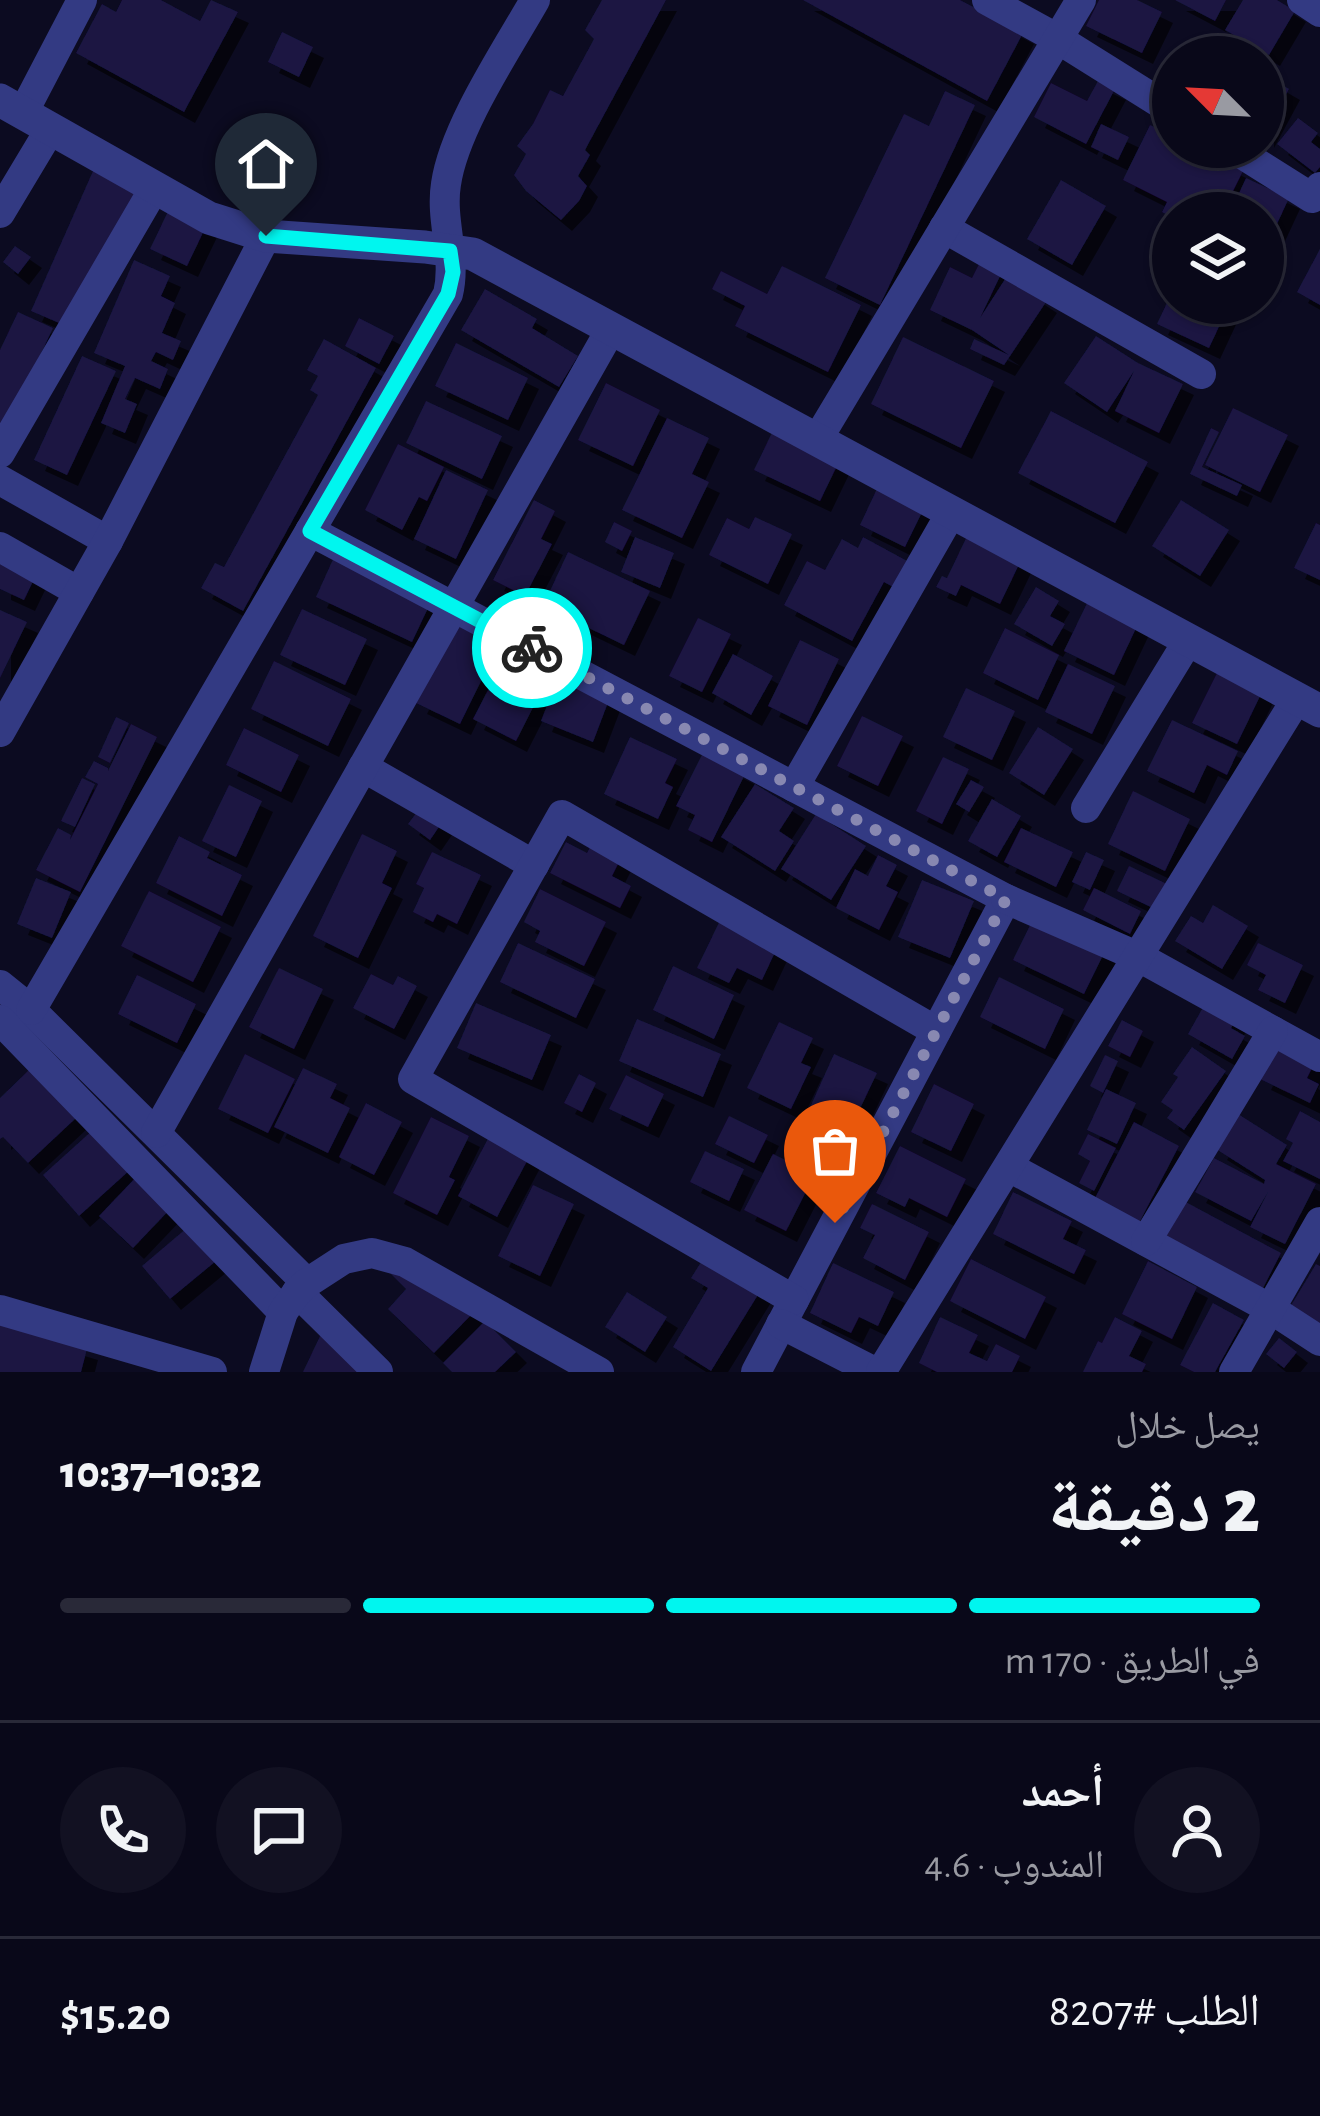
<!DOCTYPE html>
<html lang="ar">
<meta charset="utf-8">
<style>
body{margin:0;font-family:"Alegreya Sans","Noto Naskh Arabic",sans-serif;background:#121122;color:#f1f3f6;direction:rtl;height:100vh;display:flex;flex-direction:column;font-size:45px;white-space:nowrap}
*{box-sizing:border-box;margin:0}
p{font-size:39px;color:#999aa2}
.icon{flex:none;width:66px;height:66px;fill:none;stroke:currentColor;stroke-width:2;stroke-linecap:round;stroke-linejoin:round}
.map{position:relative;height:1372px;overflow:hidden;direction:ltr}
.sheet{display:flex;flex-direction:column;background:#090819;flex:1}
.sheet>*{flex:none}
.needle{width:78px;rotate:294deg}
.tools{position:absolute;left:1152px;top:36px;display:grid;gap:24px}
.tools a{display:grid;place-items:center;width:132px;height:132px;border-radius:50%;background:#090819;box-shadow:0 3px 9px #0004,0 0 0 3px #292938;font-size:60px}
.pin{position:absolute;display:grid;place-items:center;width:102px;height:102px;color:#fff;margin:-123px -51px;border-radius:50% 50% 50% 0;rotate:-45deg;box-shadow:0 0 12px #0007}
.pin .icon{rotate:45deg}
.courier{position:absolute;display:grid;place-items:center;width:120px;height:120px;margin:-60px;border:9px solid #00f6ef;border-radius:50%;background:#fff;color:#222;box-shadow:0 3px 15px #0007}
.head em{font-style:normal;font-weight:800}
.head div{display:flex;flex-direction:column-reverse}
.head{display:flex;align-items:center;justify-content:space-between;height:204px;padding:0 60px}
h1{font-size:78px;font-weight:800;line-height:90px}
.bar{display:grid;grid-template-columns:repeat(4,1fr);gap:18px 12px;align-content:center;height:144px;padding:0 60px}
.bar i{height:15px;border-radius:9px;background:#292938}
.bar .active{background:#00f6ef}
.bar p{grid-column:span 4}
.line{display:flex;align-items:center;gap:30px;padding:0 60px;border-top:3px solid #292938}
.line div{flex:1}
.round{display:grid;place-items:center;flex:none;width:126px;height:126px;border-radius:63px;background:#121122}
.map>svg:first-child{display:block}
.building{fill:#1a1643;filter:url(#shadow)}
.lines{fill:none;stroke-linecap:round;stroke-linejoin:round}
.minor{stroke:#333a83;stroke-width:30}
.tertiary{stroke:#333a83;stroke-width:33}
.done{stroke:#8888b1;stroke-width:12;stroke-dasharray:0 21.6}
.route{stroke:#00f6ef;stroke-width:15}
</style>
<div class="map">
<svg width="1320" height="1372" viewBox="0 0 1320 1372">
<defs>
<filter id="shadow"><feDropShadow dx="11" dy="11" stdDeviation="0" flood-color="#0009"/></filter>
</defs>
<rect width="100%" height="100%" fill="#0c0b21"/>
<g class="building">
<path d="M122 0H161L200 21 211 0 238 12 184 112 76 53 102 4 116 12Z"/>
<path d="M602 0H666L585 150 590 155 578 176 587 186 579 201 561 220 526 191 514 175 526 154 517 146 533 124 550 90 563 96 594 39 585 30Z"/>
<path d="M803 0H960L1023 33 987 101Z"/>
<path d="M1099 0H1137L1162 12 1142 53 1086 26Z"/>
<path d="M1175 0H1226L1215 21Z"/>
<path d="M1243 0H1277L1295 11 1269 55 1225 30Z"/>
<path d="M282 32 313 47 299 77 268 62Z"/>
<path d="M1263 74 1289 89 1263 137Z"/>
<path d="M1098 81 1115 89 1086 144 1034 117 1051 83 1087 101Z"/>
<path d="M945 91 975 105 880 305 825 278 904 114 929 126Z"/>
<path d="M1298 118 1318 133 1311 142 1320 149V167L1315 173 1277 144Z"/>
<path d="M1101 124 1129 137 1118 160 1091 147Z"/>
<path d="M1150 125 1173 136V147H1195L1243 171 1222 213H1173V218L1162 212 1167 202 1123 180Z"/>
<path d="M97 162 143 182 71 328 31 311Z"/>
<path d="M1246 178 1289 198 1263 254V213H1230Z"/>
<path d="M1061 180 1106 206 1072 265 1027 239Z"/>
<path d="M173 201 210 218 187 266 150 249Z"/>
<path d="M15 246 31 257 18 274 3 262Z"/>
<path d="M1320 249V305L1297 292Z"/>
<path d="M134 260 170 276 161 296 175 303 162 333 181 341 173 360 156 352 151 361 168 369 160 389 135 378 125 399 137 404 125 433 101 423 125 366 94 353Z"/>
<path d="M981 260 1003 270 980 318 1007 276 1046 302 1004 365 970 349 974 339 1009 355 972 330 930 310 950 267 972 278Z"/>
<path d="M782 266 861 305 828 372 735 326 745 306 712 289 721 271 767 294Z"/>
<path d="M485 289 537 319 532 328 578 356 559 387 461 330Z"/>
<path d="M1173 290V303H1230L1209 348 1157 324Z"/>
<path d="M18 312 53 328 6 428 0 425V350Z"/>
<path d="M359 318 394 336 379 364 345 346Z"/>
<path d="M1096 336 1138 363 1183 384 1159 433 1115 411 1134 371 1107 412 1064 383Z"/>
<path d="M903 337 994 381 961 448 871 404Z"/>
<path d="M324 339 376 368 243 611 201 588 215 563 224 567 318 395 310 390 318 376 307 370Z"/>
<path d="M456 343 528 378 508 420 435 386Z"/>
<path d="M82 356 116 371 67 475 34 460Z"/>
<path d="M606 383 660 410 633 466 578 440Z"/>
<path d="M426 401 502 436 482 479 406 443Z"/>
<path d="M1233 408 1288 435 1260 492 1205 465Z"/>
<path d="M1051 411 1148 462 1115 523 1018 473Z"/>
<path d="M780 416 846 447 820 501 754 470Z"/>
<path d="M667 418 709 438 692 474 709 482 682 538 622 510Z"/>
<path d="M1211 428 1219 432 1202 467 1242 485 1237 496 1190 474Z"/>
<path d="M398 444 444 467 427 501 419 497 402 530 365 510Z"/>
<path d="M446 470 488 490 456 559 414 539Z"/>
<path d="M882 478 928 500 905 547 860 525Z"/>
<path d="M534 500 555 511 541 539 552 544 525 596 493 580Z"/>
<path d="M1181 500 1229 530 1200 576 1152 546Z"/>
<path d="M755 517 792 534 768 584 709 555 727 518 749 529Z"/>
<path d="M614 522 632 531 622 551 605 542Z"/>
<path d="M1316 523 1320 525V580L1294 568Z"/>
<path d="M970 530 1023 556 1000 604 961 585 956 596 936 587 942 576 947 578Z"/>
<path d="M635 537 674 553 660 588 621 572Z"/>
<path d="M863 537 909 562 895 588 884 582 852 641 784 605 807 561 825 570 842 539 858 548Z"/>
<path d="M339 546 436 591 412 642 316 597Z"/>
<path d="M568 552 650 591 624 645 543 606Z"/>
<path d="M0 559 38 571 24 600 0 589Z"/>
<path d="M1036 587 1059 601 1050 616 1065 624 1052 646 1014 624Z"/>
<path d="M1089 599 1139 622 1114 675 1064 651Z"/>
<path d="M302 609 367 639 345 685 280 655Z"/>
<path d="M0 610 27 622 0 678Z"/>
<path d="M460 615 503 636 460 724 416 703Z"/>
<path d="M698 618 731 634 702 692 669 676Z"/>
<path d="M1005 628 1059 655 1038 700 983 673Z"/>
<path d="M800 640 839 659 807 725 768 706Z"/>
<path d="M512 644 554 666 516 741 473 719Z"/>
<path d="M733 654 773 676 751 715 712 693Z"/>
<path d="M274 661 351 699 328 746 251 709Z"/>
<path d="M1068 664 1115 686 1092 734 1045 712Z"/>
<path d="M1218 671 1262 692 1237 744 1192 723Z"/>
<path d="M560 672 612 692 593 742 541 721Z"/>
<path d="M966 688 1015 711 992 760 943 737Z"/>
<path d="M862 716 903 736 878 786 837 766Z"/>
<path d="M116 717 129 723 110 763 98 757Z"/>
<path d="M1172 720 1238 751 1227 775 1207 765 1194 793 1147 771Z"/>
<path d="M131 724 157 737 80 892 36 870 58 828 71 835 70 840 98 784 85 777 94 761 108 768V771Z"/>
<path d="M1038 727 1073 749 1044 795 1009 773Z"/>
<path d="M244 728 299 755 281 792 226 765Z"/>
<path d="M630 737 677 759 665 783 673 787 658 819 604 794Z"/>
<path d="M703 753 745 774 712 842 688 830 695 815 676 806Z"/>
<path d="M943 757 969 769 942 824 916 811Z"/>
<path d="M82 778 95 784 75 827 61 821Z"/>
<path d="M971 780 984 787 969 812 956 804Z"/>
<path d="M755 784 794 808 779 831 794 841 775 871 721 837Z"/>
<path d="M229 785 262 801 236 857 202 841Z"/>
<path d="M1133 791 1190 819 1165 871 1108 844Z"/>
<path d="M992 799 1021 816 997 857 968 841Z"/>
<path d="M420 808 441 824 430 840 408 824Z"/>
<path d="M816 814 866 846 831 900 781 869Z"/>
<path d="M1021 828 1073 852 1056 887 1004 862Z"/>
<path d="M362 834 397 851 382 883 392 888 358 958 313 936Z"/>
<path d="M179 836 210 852 207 858 242 875 222 916 156 883Z"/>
<path d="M593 841 622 856 612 876 631 886 620 908 550 873 566 842 587 853Z"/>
<path d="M432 852 481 875 457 924 437 914 433 922 413 912 424 888 416 884Z"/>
<path d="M1086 852 1104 860 1090 890 1072 882Z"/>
<path d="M878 855 897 865 886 886 898 892 879 930 836 908 855 869 868 876Z"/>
<path d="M1129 866 1167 884 1155 909 1117 891Z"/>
<path d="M36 878 71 892 52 938 17 924Z"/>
<path d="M922 880 974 901 950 958 898 937Z"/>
<path d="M1094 888 1141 911 1130 934 1083 910Z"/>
<path d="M540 889 606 922 584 966 535 942 540 931 524 922Z"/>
<path d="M149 891 221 927 193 982 121 946Z"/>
<path d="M1213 905 1248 926 1222 969 1175 941 1191 916 1203 923Z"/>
<path d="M727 906 784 933 762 980 737 968 729 983 697 968Z"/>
<path d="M1035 915 1106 949 1084 994 1013 960Z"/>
<path d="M518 943 595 979 576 1018 500 982Z"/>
<path d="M1258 943 1303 965 1285 1003 1258 990 1266 975 1247 965Z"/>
<path d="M673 966 734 995 714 1039 653 1010Z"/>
<path d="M279 968 323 989 294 1049 249 1027Z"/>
<path d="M371 974 393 985 398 976 417 986 394 1029 353 1008Z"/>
<path d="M137 975 196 1004 177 1043 118 1014Z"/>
<path d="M999 977 1064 1009 1045 1049 980 1017Z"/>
<path d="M1206 1002 1236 1019 1231 1028 1245 1036 1232 1059 1188 1034Z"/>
<path d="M476 1003 551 1035 532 1080 457 1048Z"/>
<path d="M637 1019 721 1054 703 1097 619 1061Z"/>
<path d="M1122 1020 1143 1031 1130 1057 1108 1046Z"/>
<path d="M779 1022 813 1038 801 1063 811 1067 791 1109 747 1088Z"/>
<path d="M1278 1042 1316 1060 1307 1078 1319 1084 1310 1103 1260 1079Z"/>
<path d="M1192 1047 1226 1071 1184 1130 1167 1118 1173 1110 1161 1102 1178 1077 1173 1074Z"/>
<path d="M245 1054 295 1079 268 1133 218 1109Z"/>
<path d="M834 1054 877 1073 844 1142 803 1123Z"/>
<path d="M1105 1055 1118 1061 1103 1093 1090 1086Z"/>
<path d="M303 1068 337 1084 330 1098 350 1108 328 1153 274 1127Z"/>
<path d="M30 1069 76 1118 28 1163 3 1137 0 1139V1098Z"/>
<path d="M579 1074 596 1083 582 1112 564 1103Z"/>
<path d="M626 1075 664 1094 648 1127 609 1109Z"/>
<path d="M934 1084 974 1104 951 1151 911 1132Z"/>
<path d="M1106 1089 1136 1103 1117 1144 1087 1130Z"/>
<path d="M366 1103 402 1122 374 1175 339 1157Z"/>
<path d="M1300 1111 1320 1122V1179L1283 1161 1293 1143 1286 1139Z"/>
<path d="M1238 1114 1287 1145 1276 1164 1316 1184 1285 1244 1250 1227 1268 1192 1251 1221 1195 1192 1214 1158 1264 1184 1265 1180 1216 1149Z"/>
<path d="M729 1116 768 1135 754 1163 715 1144Z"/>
<path d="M431 1117 469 1136 449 1177 455 1180 437 1215 393 1193Z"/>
<path d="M1134 1122 1179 1146 1139 1223 1094 1200Z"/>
<path d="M95 1128 131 1169 79 1216 43 1175Z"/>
<path d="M493 1129 533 1150 497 1217 458 1196Z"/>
<path d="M1088 1134 1116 1148 1094 1191 1079 1183 1090 1161 1078 1154Z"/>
<path d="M900 1146 966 1179 947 1217 909 1198 905 1207 876 1193Z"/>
<path d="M705 1151 744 1169 729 1201 690 1182Z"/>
<path d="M773 1154 815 1174 786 1231 744 1210Z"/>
<path d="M140 1173 174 1205 133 1248 99 1216Z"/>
<path d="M533 1185 574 1204 540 1276 498 1256Z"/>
<path d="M1013 1192 1072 1221 1063 1239 1086 1250 1074 1274 993 1234Z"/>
<path d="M1182 1200 1281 1253 1261 1292 1161 1239Z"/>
<path d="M872 1204 929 1232 905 1280 863 1258 875 1235 860 1228Z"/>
<path d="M188 1227 216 1261 170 1299 142 1266Z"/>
<path d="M412 1250 475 1311 434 1353 388 1309 406 1289 390 1273Z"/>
<path d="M708 1251 764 1285 711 1371 673 1347 708 1288 691 1278Z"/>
<path d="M971 1259 1046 1297 1025 1339 950 1301Z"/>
<path d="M1148 1261 1197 1287 1172 1339 1122 1314Z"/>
<path d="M833 1263 894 1292 878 1326 859 1317 851 1333 810 1313Z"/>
<path d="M1316 1264 1320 1266V1326L1290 1307Z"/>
<path d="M627 1292 667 1317 645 1352 605 1327Z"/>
<path d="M1213 1303 1244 1320 1215 1372H1194L1180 1365Z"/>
<path d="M940 1317 978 1335 969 1353 987 1361 996 1344 1020 1356 1012 1372H937L919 1363Z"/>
<path d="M1115 1317 1142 1331 1129 1356 1146 1364 1142 1372H1083L1098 1341 1102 1343Z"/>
<path d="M485 1321 516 1352 495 1372H452L443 1363Z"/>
<path d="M0 1323 87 1349 81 1372H0Z"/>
<path d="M321 1334 359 1372H303Z"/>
<path d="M1279 1338 1297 1352 1284 1368 1266 1354Z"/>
</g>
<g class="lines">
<g class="minor">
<path d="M987 0 1058 39 1173 111"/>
<path d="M1302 0 1320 12"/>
<path d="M23 113 82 0"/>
<path d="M1231 147 1312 198 1320 187"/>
<path d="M0 213 51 128"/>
<path d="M944 228 1201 374"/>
<path d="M817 440 1081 0"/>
<path d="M0 453 155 187"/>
<path d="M0 480 108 541"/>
<path d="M310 531 1006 899 756 1372"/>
<path d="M0 547 79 592"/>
<path d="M0 732 108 541 266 236"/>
<path d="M363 767 534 865"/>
<path d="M794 787 951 513"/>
<path d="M1086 808 1188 641"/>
<path d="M1006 899 1139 957 1320 1057"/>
<path d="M0 985 31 1010 307 1283"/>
<path d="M31 1010 448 294C457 257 440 221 446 184 454 128 506 51 535 0"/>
<path d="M0 1020 283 1312"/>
<path d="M156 1133 611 329"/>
<path d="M1009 1167 1271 1309 1320 1341"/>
<path d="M1146 1241 1273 1031"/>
<path d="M297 1292 378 1372"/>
<path d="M794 1300 413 1079 562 815 936 1031"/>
<path d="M0 1310 212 1372"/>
<path d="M781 1324 875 1372"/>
<path d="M264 1372 283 1312 297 1292 307 1283 344 1259 372 1253 405 1262 599 1372"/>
<path d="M881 1372 1296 700"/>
<path d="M1234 1372 1320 1222"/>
</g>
<path class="tertiary" d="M0 100 209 218 266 236 425 247 473 254 1320 711"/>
</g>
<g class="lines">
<path class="done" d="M532 648 1006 899 835 1223"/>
<path class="route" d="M266 236 450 251 453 272 448 294 310 531 532 648"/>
</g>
</svg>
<div class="tools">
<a><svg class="needle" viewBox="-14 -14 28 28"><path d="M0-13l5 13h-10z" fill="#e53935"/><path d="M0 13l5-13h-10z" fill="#999aa2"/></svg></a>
<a><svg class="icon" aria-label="layers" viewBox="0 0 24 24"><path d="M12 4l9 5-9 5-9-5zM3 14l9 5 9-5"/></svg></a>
</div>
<div class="pin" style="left:835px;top:1223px;background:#ea580c"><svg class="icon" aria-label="bag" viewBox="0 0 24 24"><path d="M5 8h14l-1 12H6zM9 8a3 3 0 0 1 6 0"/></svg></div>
<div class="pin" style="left:266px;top:236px;background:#1f2937"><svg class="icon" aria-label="home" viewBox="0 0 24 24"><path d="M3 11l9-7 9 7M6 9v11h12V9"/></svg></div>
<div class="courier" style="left:532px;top:648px"><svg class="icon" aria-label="bike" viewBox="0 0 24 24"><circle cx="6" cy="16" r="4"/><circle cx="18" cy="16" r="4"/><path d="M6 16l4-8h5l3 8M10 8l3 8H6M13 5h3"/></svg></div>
</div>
<section class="sheet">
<div class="head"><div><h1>2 دقيقة</h1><p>يصل خلال</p></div><em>10:32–10:37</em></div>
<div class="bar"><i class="active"></i><i class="active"></i><i class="active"></i><i></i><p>في الطريق · 170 m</p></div>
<div class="line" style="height:216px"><a class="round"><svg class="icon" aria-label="person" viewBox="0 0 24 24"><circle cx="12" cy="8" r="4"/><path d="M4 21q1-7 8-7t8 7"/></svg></a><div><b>أحمد</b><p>المندوب · 4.6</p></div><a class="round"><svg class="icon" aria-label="chat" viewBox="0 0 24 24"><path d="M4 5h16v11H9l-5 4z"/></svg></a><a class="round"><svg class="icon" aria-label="phone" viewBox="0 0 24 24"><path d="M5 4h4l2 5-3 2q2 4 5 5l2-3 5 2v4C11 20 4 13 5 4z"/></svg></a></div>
<div class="line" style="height:156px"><div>الطلب #8207</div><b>$15.20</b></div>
</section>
